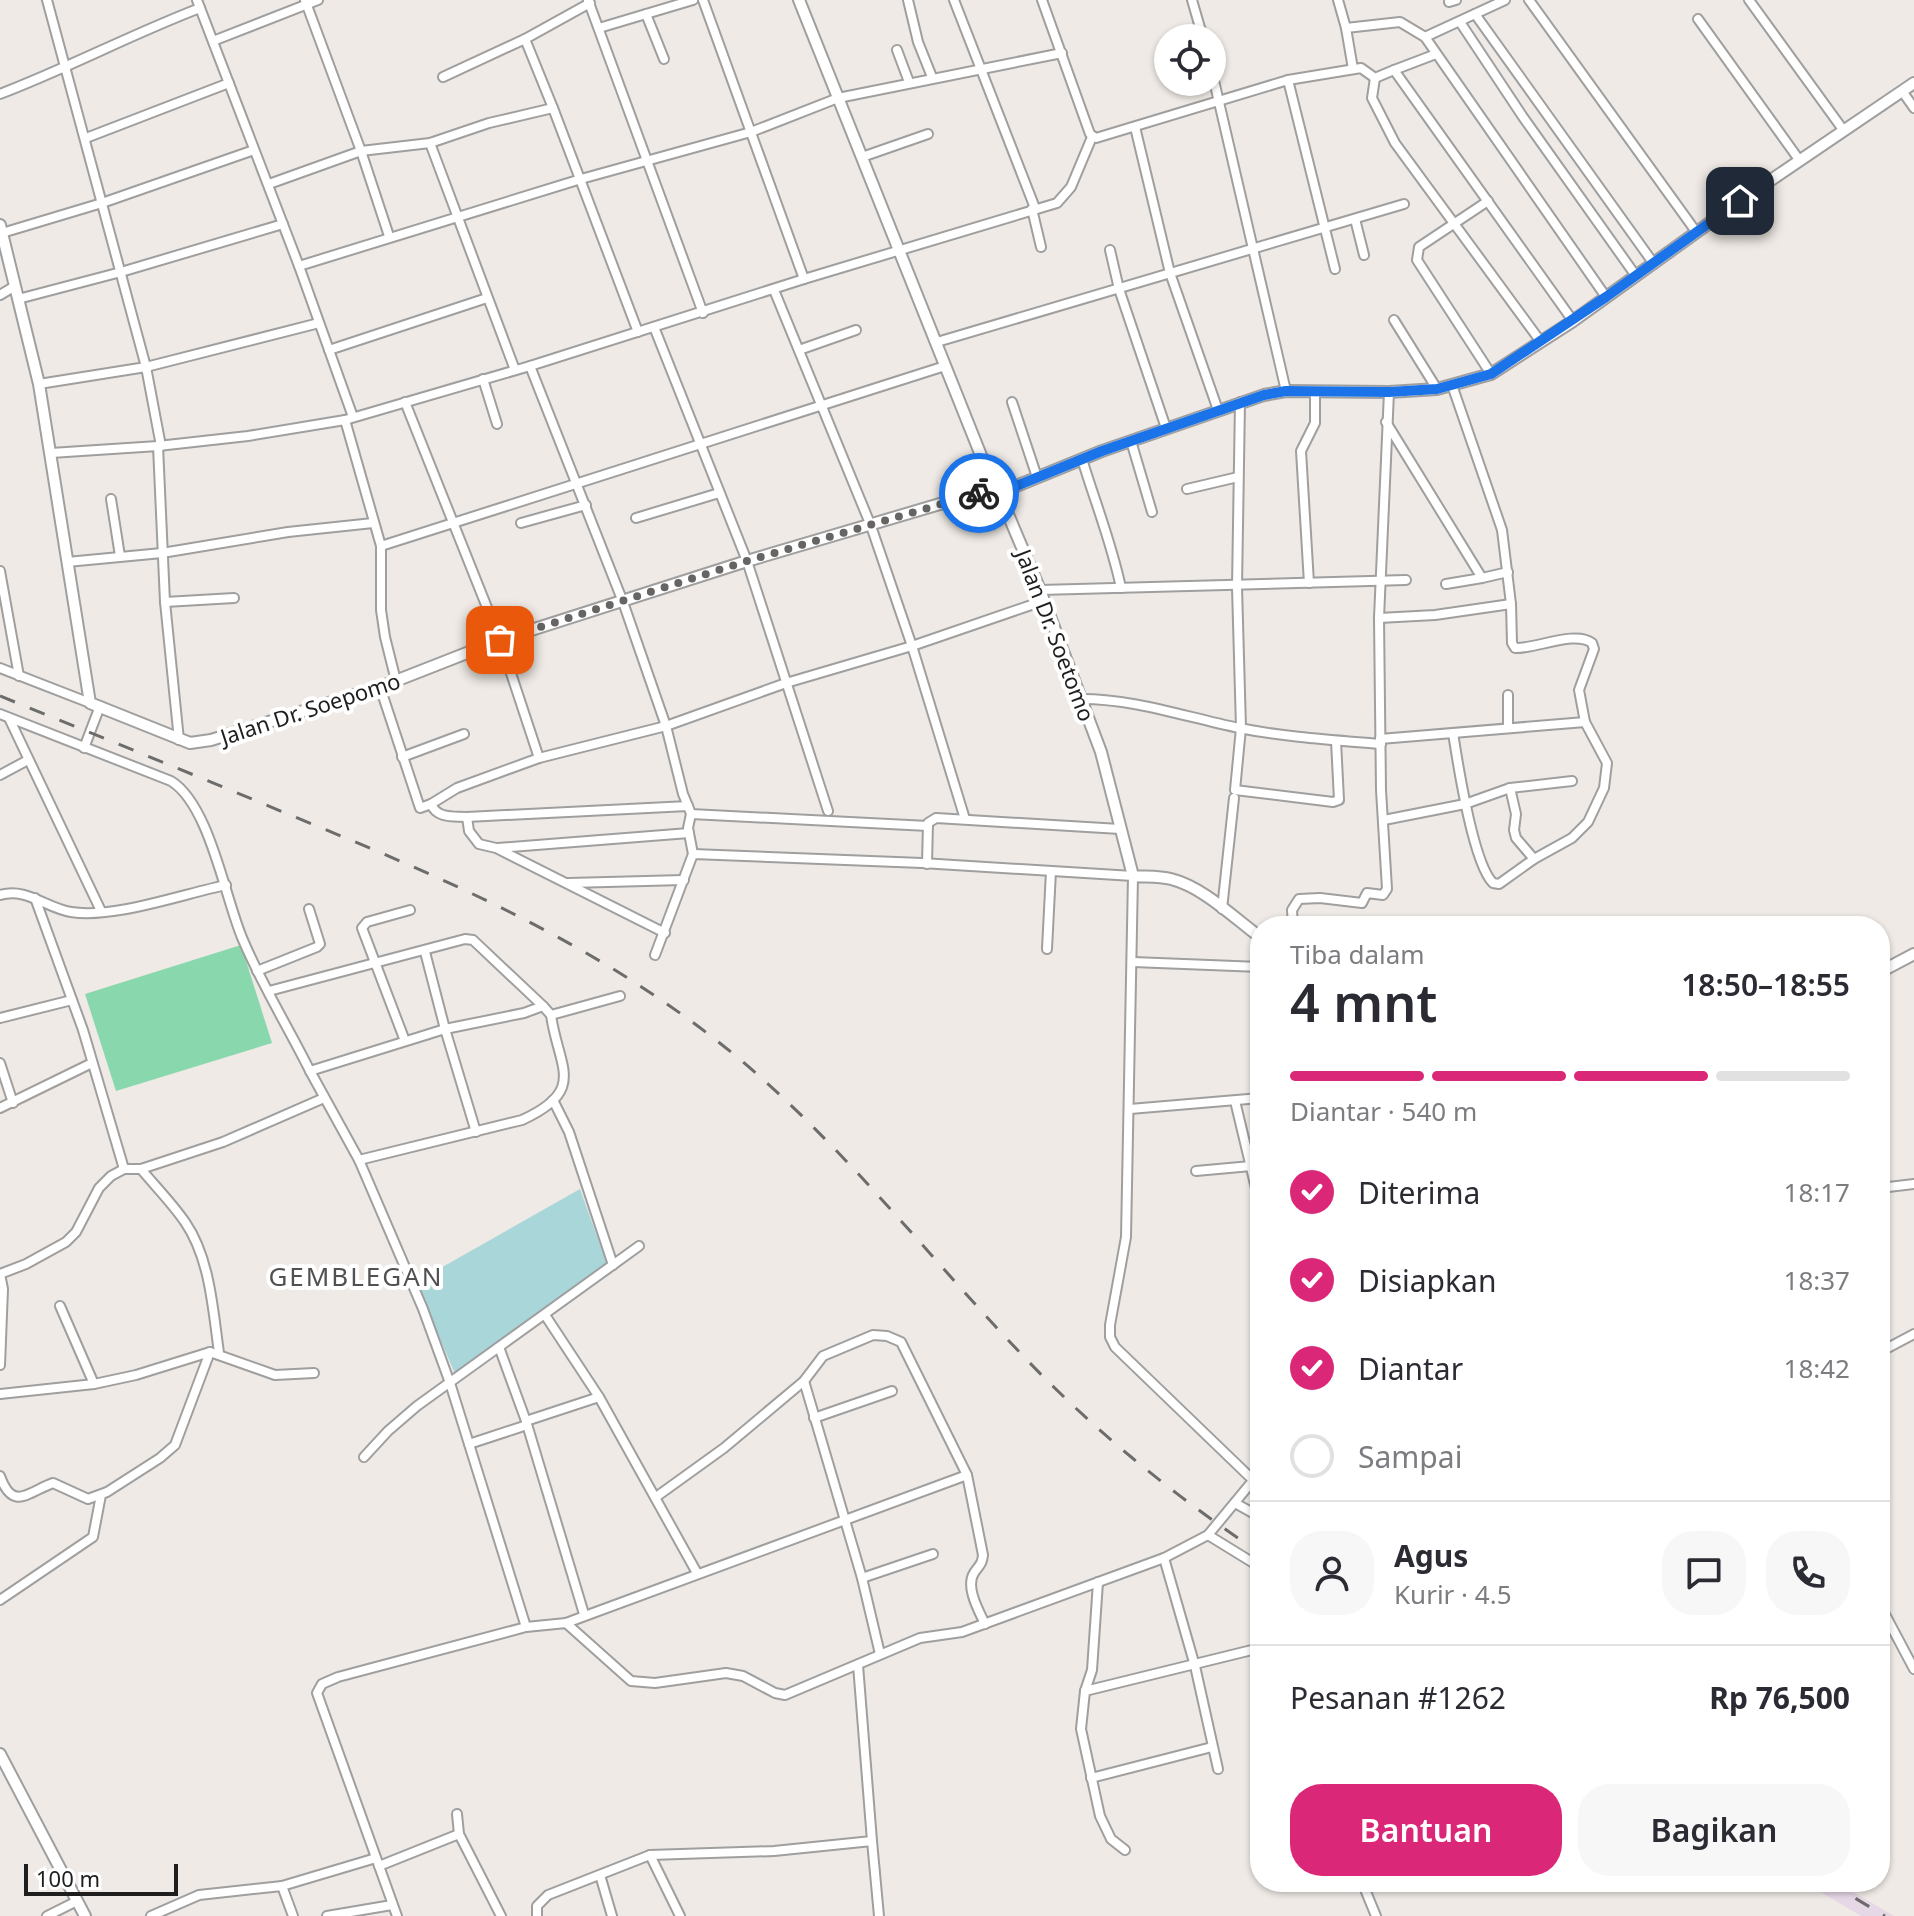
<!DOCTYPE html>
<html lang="id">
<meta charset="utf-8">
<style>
body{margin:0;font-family:"Noto Sans",sans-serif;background:#f7f7f7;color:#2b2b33;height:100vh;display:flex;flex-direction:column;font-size:30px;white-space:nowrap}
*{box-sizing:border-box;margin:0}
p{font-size:26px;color:#7c7c81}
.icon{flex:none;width:44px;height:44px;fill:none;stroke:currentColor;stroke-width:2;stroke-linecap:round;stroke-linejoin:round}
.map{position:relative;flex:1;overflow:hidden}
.drawer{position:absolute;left:1250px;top:916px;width:640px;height:976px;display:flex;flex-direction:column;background:#fff;border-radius:32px;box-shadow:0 2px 6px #0004}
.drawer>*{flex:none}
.controls{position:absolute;left:1154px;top:24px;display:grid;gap:16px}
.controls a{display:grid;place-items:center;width:72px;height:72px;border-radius:50%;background:#fff;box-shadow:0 2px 6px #0004;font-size:40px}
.scale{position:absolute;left:24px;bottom:20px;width:154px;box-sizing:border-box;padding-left:8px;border:4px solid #1e1e1e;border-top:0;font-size:22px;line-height:28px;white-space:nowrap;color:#1e1e1e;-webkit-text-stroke:6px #fff;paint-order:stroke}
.pin{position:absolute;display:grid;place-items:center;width:68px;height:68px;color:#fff;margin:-34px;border-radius:16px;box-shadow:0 4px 12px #0006}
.courier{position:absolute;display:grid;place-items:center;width:80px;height:80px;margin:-40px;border:6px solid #1a73e8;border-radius:50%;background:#fff;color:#222;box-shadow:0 2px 10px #0007}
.overview em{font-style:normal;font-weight:600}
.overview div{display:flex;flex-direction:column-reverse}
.overview{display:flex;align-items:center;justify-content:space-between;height:136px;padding:0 40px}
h1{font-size:52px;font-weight:600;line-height:60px}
.bar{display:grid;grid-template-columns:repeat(4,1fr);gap:12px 8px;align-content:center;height:96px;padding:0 40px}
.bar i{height:10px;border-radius:6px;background:#e1e1e2}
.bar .active{background:#db2777}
.bar p{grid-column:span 4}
.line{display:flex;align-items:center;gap:20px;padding:0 40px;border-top:2px solid #e1e1e2}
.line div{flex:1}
.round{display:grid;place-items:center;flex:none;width:84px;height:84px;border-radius:32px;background:#f7f7f7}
ol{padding:0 40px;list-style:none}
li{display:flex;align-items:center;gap:24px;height:88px}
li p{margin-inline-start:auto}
li .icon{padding:8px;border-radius:50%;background:#db2777;color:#fff;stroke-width:4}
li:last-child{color:#7c7c81}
li i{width:44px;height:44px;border:4px solid #e1e1e2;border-radius:50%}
.primary-button{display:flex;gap:16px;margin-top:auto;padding:16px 40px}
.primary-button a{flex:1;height:92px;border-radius:32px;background:#db2777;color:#fff;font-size:32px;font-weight:600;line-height:92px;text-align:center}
.primary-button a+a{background:#f7f7f7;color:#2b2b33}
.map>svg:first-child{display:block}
.industrial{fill:#e7d8e7}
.pitch{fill:#89d8ad}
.water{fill:#a9d6d9}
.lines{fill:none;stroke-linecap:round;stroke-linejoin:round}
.minor-casing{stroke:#9f9f9f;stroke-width:12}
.tertiary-casing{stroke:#9f9f9f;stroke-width:14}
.minor{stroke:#fff;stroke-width:8}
.tertiary{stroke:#fff;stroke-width:10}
.rail{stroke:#6c6c6c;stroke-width:3;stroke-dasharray:16 16;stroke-linecap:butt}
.done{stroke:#676564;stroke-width:8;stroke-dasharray:0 14.4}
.route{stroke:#1a73e8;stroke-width:10}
.labels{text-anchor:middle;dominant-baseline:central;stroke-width:8;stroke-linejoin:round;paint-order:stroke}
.street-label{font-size:22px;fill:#1e1e1e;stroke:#fff}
.quarter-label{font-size:26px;letter-spacing:2px;fill:#515151;stroke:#fff}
</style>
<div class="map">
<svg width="1914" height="1916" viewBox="0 0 1914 1916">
<rect width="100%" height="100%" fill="#efeae5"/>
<path class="industrial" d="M1804 1882H1836L1894 1916H1861Z"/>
<path class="pitch" d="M241 945 272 1043 116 1091 85 994Z"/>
<path class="water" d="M580 1189 608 1267 455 1374 416 1282Z"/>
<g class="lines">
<g class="minor-casing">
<g id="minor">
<path d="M47 0 146 367 161 446"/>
<path d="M197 0 299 266 353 417"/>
<path d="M305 0 361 151 389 236"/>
<path d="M588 0 703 313"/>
<path d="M703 0 804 279"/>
<path d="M908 0 918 42 932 77"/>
<path d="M954 0 1035 208"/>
<path d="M1042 0 1090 134 1096 138 1288 80 1361 68 1375 78 1394 70 1573 321"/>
<path d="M1192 0 1203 38"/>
<path d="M1338 0 1346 28 1353 69"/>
<path d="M1529 0 1697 233"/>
<path d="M1749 0 1844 131"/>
<path d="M1449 2 1456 0"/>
<path d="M646 14 664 59"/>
<path d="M1475 14 1654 264"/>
<path d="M1698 19 1800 161"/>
<path d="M1460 22 1523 117 1636 276"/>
<path d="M599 28 693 0"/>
<path d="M1346 28 1400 22 1425 37 1606 297"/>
<path d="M1425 37 1505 0"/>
<path d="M525 39 553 108"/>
<path d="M213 41 318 0"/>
<path d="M897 50 909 82"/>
<path d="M1394 70 1436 54"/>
<path d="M1212 72 1286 391"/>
<path d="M443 77 525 39 590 3"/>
<path d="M1375 78 1372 98 1395 143 1541 342"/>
<path d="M1288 80 1335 269"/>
<path d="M1902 91 1914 108"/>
<path d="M0 94C68 68 132 34 200 8"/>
<path d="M1135 127 1170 273 1218 410"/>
<path d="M86 138 229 83"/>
<path d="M430 143 515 370"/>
<path d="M862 157 928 134"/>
<path d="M269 184 361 151 430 143 489 123 553 108 638 332"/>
<path d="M1488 201 1419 247 1417 260 1491 374"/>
<path d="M1032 209 1041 247"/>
<path d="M1355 219 1364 255"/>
<path d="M2 233 102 203 254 150"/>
<path d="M1110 250 1119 289 1166 428"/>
<path d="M299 266 581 179 751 132 838 98 1062 53"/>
<path d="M774 290 871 526 912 646 965 819"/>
<path d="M0 295 15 286"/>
<path d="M18 299 121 272 283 224"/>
<path d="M1394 320 1437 389"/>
<path d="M654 327 747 561 828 811"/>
<path d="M937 342 1404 204"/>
<path d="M329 350 487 298"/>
<path d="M799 350 856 330"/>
<path d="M530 366 623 602 666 726 683 794 688 806"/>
<path d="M483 379 497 424"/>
<path d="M39 384 146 367 319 323"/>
<path d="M1452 385 1502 530 1511 604 1512 643 1515 648C1536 649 1575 630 1592 643L1594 649 1579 690 1585 722 1607 763 1604 788 1588 822 1572 838 1534 859 1499 884 1493 883C1473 863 1458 765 1453 733"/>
<path d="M405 402 500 640 539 758"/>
<path d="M1012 402 1037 477"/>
<path d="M1240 402 1237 587 1241 728 1235 790 1333 802 1339 800 1336 741"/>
<path d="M345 420 381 546V610L385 637 396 681"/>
<path d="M1386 422 1482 578 1508 572"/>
<path d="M1131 441 1152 512"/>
<path d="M158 446 165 602 179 740"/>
<path d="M51 453 158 446 248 436 345 420 530 366 804 279 1057 203 1071 187 1092 137"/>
<path d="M1082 459C1095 502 1112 544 1121 588"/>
<path d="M1187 489 1238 477"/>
<path d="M111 499 120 556"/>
<path d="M636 518 719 493"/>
<path d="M521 523 586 505"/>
<path d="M381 546 945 366"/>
<path d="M67 562 162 553 288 532 373 523"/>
<path d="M0 571 19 676"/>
<path d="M1309 583 1301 451 1315 423V391"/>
<path d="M1446 584 1482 578"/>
<path d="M1040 590 1406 580"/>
<path d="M165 602 234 598"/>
<path d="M1379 618 1435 615 1511 604"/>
<path d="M0 668 90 703"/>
<path d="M380 687 420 808 431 804C437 819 454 816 467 817L688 806 691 814 928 826"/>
<path d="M1081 699C1136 699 1185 717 1239 728 1285 737 1334 740 1381 744"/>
<path d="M0 714 171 781C210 805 225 899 243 940 262 985 288 1027 310 1071L445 1029 524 1013 543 1006 551 1015 620 996"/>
<path d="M9 718 101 911"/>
<path d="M1508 728V695"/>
<path d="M1380 739 1585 722"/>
<path d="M84 748 100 706"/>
<path d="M402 757 464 734"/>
<path d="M0 775 28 760"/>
<path d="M1510 788 1516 814 1514 830 1516 838 1534 859"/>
<path d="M431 804 457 788 539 758 666 726 786 683 912 646 1043 601"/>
<path d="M691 814 688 828 693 854"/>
<path d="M467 817 469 831 479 844 496 848 665 933"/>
<path d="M1384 820 1465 804 1510 788 1572 781"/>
<path d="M498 848 689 833"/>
<path d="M927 864 928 823 936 818 1120 829"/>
<path d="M569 883 684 880"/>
<path d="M0 895C26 887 46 908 71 912 113 919 183 894 226 885"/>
<path d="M35 898 83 1030 124 1169"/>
<path d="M1222 909 1234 798"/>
<path d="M1293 926 1292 910 1299 899 1320 898 1362 903 1367 893 1383 895 1387 889 1381 790 1379 618 1389 392"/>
<path d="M1047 949 1051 871"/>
<path d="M425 952 445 1029 476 1132"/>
<path d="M655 955 693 854 922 863 1133 876 1126 1237 1110 1325V1337L1115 1347 1253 1480"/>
<path d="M1133 962 1260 967"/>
<path d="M257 971 317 947 320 944 309 909"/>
<path d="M269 991 465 939 473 940 543 1006"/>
<path d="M0 1018 72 1000"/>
<path d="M405 1041 362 928 367 922 410 910"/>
<path d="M0 1063 13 1103"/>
<path d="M310 1071 359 1160 423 1309 450 1383 526 1627"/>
<path d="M553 1100 569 1132 613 1265"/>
<path d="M1235 1101 1260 1205"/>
<path d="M0 1108 92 1063"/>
<path d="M1130 1109 1260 1098"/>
<path d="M359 1160 522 1120C588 1090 558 1067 551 1015"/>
<path d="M141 1169C155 1186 172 1203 185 1222 210 1258 213 1310 219 1353"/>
<path d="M1196 1171 1251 1166"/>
<path d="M1880 1188 1914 1184"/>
<path d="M60 1306 94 1384"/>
<path d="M545 1315 599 1397 697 1573"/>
<path d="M499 1347 526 1421 584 1614"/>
<path d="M1880 1352 1914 1334"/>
<path d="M0 1365 3 1289 0 1274 26 1264 66 1242 76 1232 99 1188 111 1176 124 1169H141L223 1142 324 1098"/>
<path d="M0 1394 94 1384 136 1375 210 1352 275 1375 314 1373"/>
<path d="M814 1418 892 1391"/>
<path d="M526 1421 599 1397"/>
<path d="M469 1444 527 1425"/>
<path d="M364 1457 388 1431 417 1406 639 1246"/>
<path d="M0 1476C13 1512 28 1492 53 1483L88 1499 107 1492 160 1458 175 1445 210 1352"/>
<path d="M656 1497 724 1448 804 1381"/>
<path d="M1235 1503 1260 1517"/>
<path d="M1208 1535 1260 1567"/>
<path d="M1164 1558 1195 1666 1218 1769"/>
<path d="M862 1578 933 1554"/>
<path d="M1098 1582 1092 1670 1085 1691 1081 1729 1100 1816 1111 1839 1125 1850"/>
<path d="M0 1600 93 1537 101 1495"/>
<path d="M1880 1605 1914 1669"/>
<path d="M566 1623 967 1475"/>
<path d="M880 1654 862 1578 804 1381 823 1356 873 1335 887 1336 901 1342 967 1475 983 1555C982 1565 979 1565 974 1573 965 1587 979 1611 985 1624"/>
<path d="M1085 1691 1260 1648"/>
<path d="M1091 1778 1212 1747"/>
<path d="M457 1814 459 1834"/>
<path d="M872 1841 879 1916"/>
<path d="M650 1855 680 1916"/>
<path d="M379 1866 459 1834 501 1916"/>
<path d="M600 1875 612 1916"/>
<path d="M1362 1882 1376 1916"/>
<path d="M47 1916 77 1901"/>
<path d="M151 1916 199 1895 282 1886"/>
<path d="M293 1916 282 1886 376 1858"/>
<path d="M327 1916 392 1905"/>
<path d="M397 1916 317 1693 322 1684 338 1677 526 1627 566 1623 631 1681 655 1683 726 1673 743 1676 775 1693 785 1695 920 1638 962 1632 1164 1558 1208 1535 1260 1472"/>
<path d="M537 1916V1906L548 1895 650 1855 774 1851 872 1841 858 1665"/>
</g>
</g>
<g class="tertiary-casing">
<g id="tertiary">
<path d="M799 0 994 488 999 493 1040 590 1101 752 1133 876C1145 877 1159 876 1171 879 1203 887 1233 917 1260 937"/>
<path d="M0 225 39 384 90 703 190 743 211 740 380 687 500 640 747 561 994 488"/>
<path d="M999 493 1102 451 1264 395 1286 391 1389 392 1437 389 1491 374 1573 321 1740 201 1914 83"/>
<path d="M1880 972 1914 954"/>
<path d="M0 1754 85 1916"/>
</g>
</g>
<use href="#minor" class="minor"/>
<use href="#tertiary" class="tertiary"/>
<g class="rail">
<path d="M0 696C99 736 197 776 295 817 456 883 609 949 743 1062 848 1151 932 1261 1027 1360 1097 1433 1176 1497 1260 1553"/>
<path d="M1828 1882 1885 1916"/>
</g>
</g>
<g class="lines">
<path class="done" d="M500 640 747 561 979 493"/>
<path class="route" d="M979 493 994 488 999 493 1102 451 1264 395 1286 391 1389 392 1437 389 1491 374 1606 297 1740 201"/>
</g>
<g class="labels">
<g class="street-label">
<text transform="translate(1056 635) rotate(69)">Jalan Dr. Soetomo</text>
<text transform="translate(310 708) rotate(-18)">Jalan Dr. Soepomo</text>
</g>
<g class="quarter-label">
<text x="356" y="1276">GEMBLEGAN</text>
</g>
</g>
</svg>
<div class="controls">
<a><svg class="icon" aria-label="locate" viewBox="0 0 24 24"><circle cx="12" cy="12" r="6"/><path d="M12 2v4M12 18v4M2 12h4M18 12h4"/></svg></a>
</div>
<div class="scale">100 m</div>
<div class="pin" style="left:500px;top:640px;background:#ea580c"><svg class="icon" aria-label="bag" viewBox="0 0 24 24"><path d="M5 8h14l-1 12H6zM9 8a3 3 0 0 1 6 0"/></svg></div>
<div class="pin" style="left:1740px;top:201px;background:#1f2937"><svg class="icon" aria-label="home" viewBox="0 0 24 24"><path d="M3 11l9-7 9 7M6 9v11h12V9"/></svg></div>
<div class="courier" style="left:979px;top:493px"><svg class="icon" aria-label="bike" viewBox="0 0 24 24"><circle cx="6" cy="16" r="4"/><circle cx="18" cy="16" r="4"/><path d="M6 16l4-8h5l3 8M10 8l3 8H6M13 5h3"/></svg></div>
<section class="drawer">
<div class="overview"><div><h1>4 mnt</h1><p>Tiba dalam</p></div><em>18:50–18:55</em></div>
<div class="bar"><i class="active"></i><i class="active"></i><i class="active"></i><i></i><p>Diantar · 540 m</p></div>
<ol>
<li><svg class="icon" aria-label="check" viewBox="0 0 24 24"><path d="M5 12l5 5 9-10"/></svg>Diterima<p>18:17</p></li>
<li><svg class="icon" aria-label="check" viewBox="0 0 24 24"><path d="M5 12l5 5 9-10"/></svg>Disiapkan<p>18:37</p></li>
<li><svg class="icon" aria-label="check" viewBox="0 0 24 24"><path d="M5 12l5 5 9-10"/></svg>Diantar<p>18:42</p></li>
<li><i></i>Sampai</li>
</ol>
<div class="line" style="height:144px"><a class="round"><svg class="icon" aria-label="person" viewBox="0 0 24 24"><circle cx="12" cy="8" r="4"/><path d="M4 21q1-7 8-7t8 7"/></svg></a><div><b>Agus</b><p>Kurir · 4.5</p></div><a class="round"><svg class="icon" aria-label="chat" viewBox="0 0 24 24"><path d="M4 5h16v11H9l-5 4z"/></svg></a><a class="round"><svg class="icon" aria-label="phone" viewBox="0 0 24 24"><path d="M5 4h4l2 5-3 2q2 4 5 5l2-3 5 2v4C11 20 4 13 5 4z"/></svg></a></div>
<div class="line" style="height:104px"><div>Pesanan #1262</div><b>Rp 76,500</b></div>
<div class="primary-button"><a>Bantuan</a><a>Bagikan</a></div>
</section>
</div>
